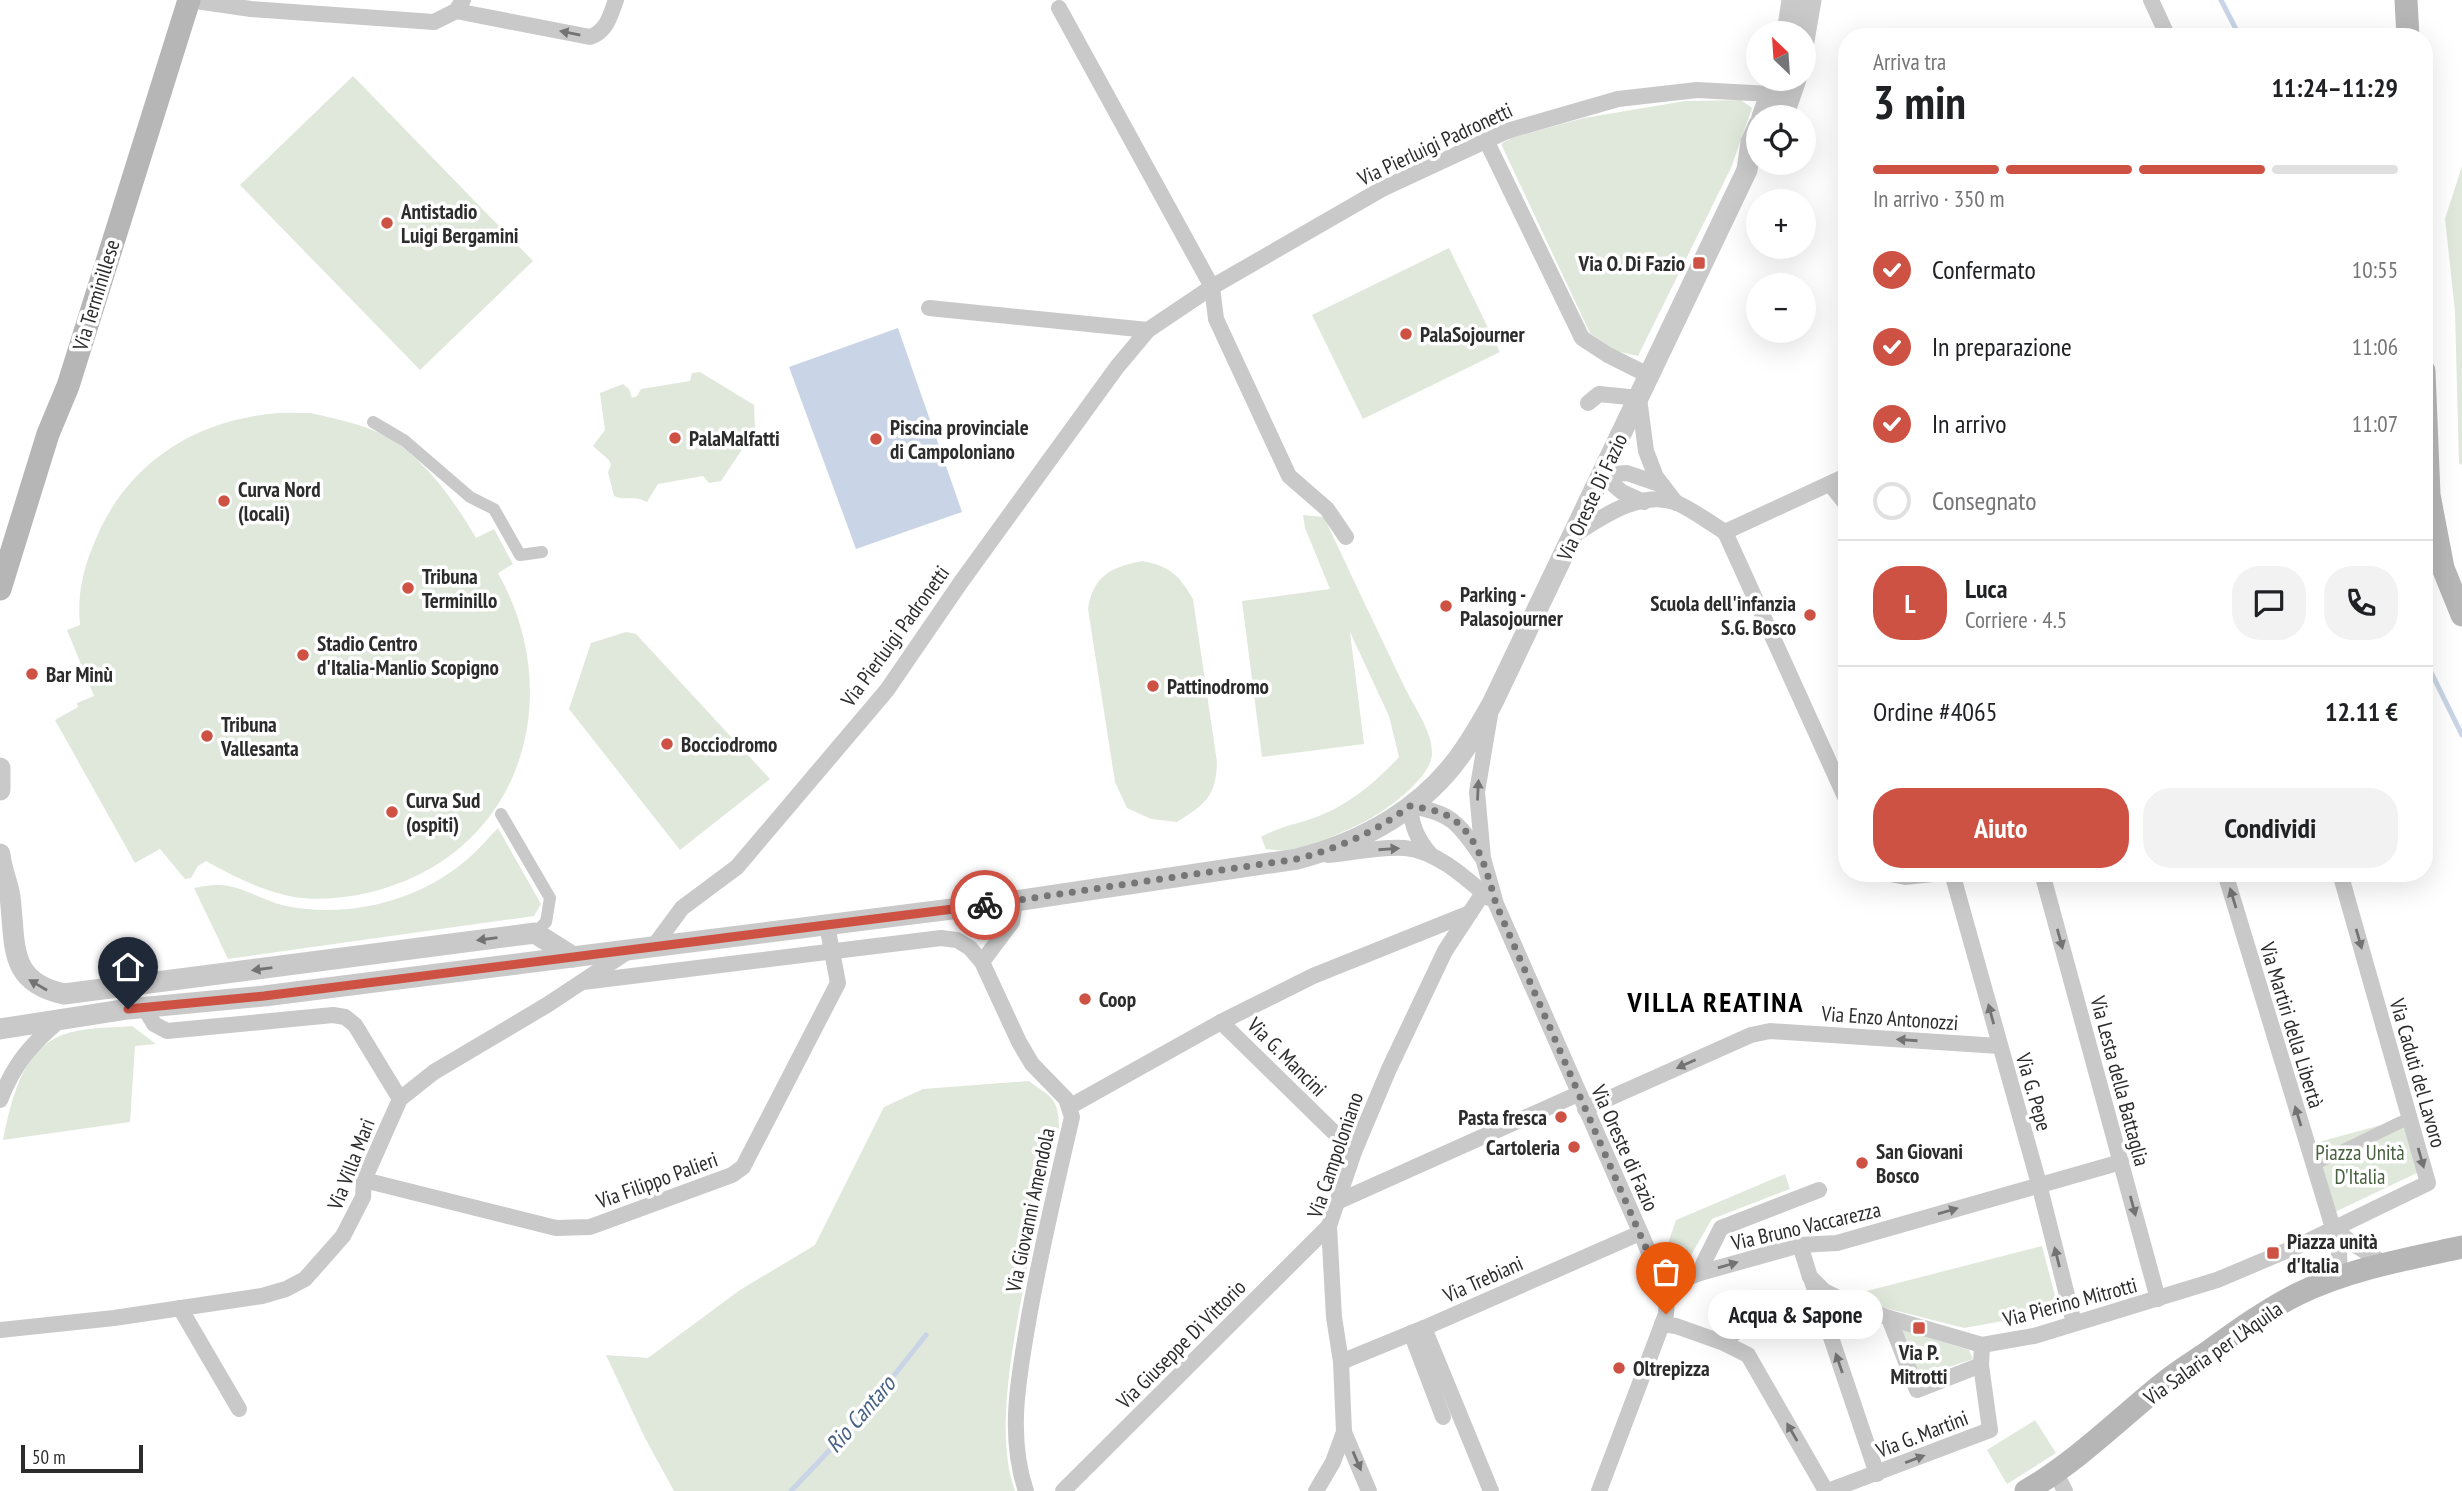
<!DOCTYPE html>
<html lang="it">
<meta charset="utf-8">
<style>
body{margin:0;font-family:"PT Sans Narrow",sans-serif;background:#f2f2f2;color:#202124;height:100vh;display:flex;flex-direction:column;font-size:26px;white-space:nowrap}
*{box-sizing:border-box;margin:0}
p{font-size:23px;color:#757577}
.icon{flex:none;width:38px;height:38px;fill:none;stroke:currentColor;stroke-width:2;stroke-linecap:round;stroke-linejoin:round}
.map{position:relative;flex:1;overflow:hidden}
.side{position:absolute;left:1838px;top:28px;width:595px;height:854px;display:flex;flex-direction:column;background:#fff;border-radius:28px;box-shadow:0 7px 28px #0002}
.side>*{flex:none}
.needle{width:46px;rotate:335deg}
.buttons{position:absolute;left:1746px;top:21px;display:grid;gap:14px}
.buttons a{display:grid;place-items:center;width:70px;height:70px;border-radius:50%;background:#fff;box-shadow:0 7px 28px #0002;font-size:35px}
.scale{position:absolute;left:21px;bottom:18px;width:122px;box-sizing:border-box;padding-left:7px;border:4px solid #2c2c2c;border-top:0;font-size:19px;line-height:24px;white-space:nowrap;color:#2c2c2c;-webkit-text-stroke:5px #fff;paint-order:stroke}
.pin{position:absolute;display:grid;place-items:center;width:60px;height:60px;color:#fff;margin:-72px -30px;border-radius:50% 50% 50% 0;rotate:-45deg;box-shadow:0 0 7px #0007}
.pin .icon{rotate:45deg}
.courier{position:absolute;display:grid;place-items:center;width:70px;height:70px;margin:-35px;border:5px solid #cd5243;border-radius:50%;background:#fff;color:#222;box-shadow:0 2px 9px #0007}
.bubble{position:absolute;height:49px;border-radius:24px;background:#fff;box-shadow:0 7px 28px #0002;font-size:23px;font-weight:700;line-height:49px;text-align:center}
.headline em{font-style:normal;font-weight:700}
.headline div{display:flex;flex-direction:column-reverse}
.headline{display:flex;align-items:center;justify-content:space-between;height:119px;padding:0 35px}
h1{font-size:46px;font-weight:700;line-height:52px}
.bar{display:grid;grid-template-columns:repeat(4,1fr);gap:10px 7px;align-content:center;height:84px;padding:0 35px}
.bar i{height:9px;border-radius:5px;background:#e0e0e0}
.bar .selected{background:#cd5243}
.bar p{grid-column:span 4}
.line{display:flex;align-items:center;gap:18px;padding:0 35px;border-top:2px solid #e0e0e0}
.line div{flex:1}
.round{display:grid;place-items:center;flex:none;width:74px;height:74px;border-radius:28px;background:#f2f2f2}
ol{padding:0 35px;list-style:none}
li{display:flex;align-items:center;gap:21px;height:77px}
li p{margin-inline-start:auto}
li .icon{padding:7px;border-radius:50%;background:#cd5243;color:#fff;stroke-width:4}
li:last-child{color:#757577}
li i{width:38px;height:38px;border:4px solid #e0e0e0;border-radius:50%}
.cta{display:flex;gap:14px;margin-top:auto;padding:14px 35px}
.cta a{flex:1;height:80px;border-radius:28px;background:#cd5243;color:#fff;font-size:28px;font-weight:700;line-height:80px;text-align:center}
.cta a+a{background:#f2f2f2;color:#202124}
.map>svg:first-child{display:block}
.green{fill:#e0e8db}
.water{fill:#c9d5e6}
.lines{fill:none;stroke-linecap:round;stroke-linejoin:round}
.stream{stroke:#c9d5e6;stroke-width:5}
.pedestrian{stroke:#c9c9c9;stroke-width:12}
.minor{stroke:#c9c9c9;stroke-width:16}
.tertiary{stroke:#c9c9c9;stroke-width:21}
.secondary{stroke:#b6b6b6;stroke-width:23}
.oneway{fill:#737373}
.done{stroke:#767676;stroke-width:7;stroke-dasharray:0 12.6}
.route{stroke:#cd5243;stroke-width:9}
.poi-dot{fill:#cd5243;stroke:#fff;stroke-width:2.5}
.labels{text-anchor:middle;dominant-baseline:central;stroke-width:7;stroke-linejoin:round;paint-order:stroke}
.street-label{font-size:21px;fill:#2c2c2c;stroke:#fff}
.poi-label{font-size:21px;font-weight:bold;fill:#2c2c2c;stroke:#fff;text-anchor:start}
.park-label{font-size:21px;fill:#496140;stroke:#fff}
.water-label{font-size:23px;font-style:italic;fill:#456083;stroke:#fff}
.district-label{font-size:28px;font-weight:bold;letter-spacing:2px;fill:#000;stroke:#fff}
</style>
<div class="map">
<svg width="2462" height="1491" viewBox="0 0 2462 1491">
<rect width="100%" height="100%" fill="#fff"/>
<g class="green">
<path d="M353 76 533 261 420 370 240 185Z"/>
<path d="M1741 100 1752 108 1731 168 1638 356 1616 351 1590 333 1501 144 1511 138 1584 118 1685 101Z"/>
<path d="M2462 166V465L2459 463 2455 311 2445 219Z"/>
<path d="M1449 248 1500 352 1363 419 1312 315Z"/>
<path d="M700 372 754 405 755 430 721 481 709 483 703 476 658 484 647 502C634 495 625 501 614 496L608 472 611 465 609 460 593 446 605 430 600 393 623 384 629 389 632 398 637 396 641 389 690 381 692 373Z"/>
<path d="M311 413C336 419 377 427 397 443 432 469 455 502 476 538L494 529 513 564 498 573C564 690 527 838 394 885 365 896 325 902 294 897 263 891 234 877 206 861L198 866 191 878 185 879 160 849 135 863 55 720 78 707 77 703 94 696 67 630 80 625C77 595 83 569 95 541 125 467 189 423 268 414 282 412 297 413 311 413Z"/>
<path d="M1303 515 1324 517C1350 573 1377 629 1404 686 1413 705 1433 732 1432 754 1431 779 1383 813 1362 823 1333 836 1299 855 1266 849L1261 837C1280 826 1299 824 1319 816 1351 803 1376 782 1399 757L1389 716 1350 632 1364 744 1262 757 1242 601 1330 589 1305 528Z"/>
<path d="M1142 561C1170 566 1179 575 1193 599L1217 762C1216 797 1205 804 1177 822L1151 819 1127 808 1115 782 1088 609C1093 576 1111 567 1142 561Z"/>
<path d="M626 632 636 634 770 779 680 850 569 709 591 643Z"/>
<path d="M498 828 541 904 534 916 228 959 194 888C202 887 212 884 221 885 241 886 262 900 282 905 343 919 415 903 464 862 477 852 487 839 498 828Z"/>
<path d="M132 1026 156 1044 135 1046 130 1122 3 1140C11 1102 21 1051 62 1035 83 1027 110 1028 132 1026Z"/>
<path d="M1029 1081C1052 1098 1058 1097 1059 1127 1043 1182 1033 1238 1022 1295 1012 1350 995 1437 1015 1491H674L645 1438 606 1355 648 1358 740 1290 815 1245 884 1107 923 1089Z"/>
<path d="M2403 1119 2419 1172 2335 1212 2315 1143Z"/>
<path d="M1785 1174 1790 1189 1712 1219 1690 1257 1666 1249 1676 1220Z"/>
<path d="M2042 1246 2059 1311 1964 1328 1858 1301 1851 1295Z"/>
<path d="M1902 1330 1969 1350 1973 1359 1919 1377Z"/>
<path d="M2035 1420 2056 1453 2007 1484 1987 1450Z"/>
</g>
<path class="water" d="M898 328 962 512 856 549 789 367Z"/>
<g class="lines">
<g class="stream">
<path d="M2221 0 2240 37"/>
<path d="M2424 658 2462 735"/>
<path d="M791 1491 861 1417 926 1335"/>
</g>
<g class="pedestrian">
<path d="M373 422 405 441 470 497 494 509 520 555 542 552"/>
<path d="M501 814 550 898 546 922 535 933"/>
<path d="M2313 1165 2401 1122 2410 1120"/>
<path d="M1724 1343 1738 1333 1819 1303"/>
</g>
<g class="minor">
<path d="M189 0 251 9 434 22 456 11 463 0"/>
<path d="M2151 0 2168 37"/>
<path d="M1059 8 1212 287 1216 319 1289 476 1327 509 1346 537"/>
<path d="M456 11 590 37C607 31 610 16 616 0"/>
<path d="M1486 140 1582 338 1608 355 1650 376"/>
<path d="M929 308 1148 330"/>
<path d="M1588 403 1599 394 1639 398 1646 451 1656 477 1676 503"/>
<path d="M1602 475 1627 473 1662 485"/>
<path d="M1602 475 1622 492 1644 502"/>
<path d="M1830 484 1846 504"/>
<path d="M1725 532 1846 799"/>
<path d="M1574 535C1602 517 1641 489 1677 503 1693 510 1710 523 1725 532L1846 476"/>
<path d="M1490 715 1477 792 1483 858 1496 904 1645 1243C1654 1266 1669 1289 1666 1314L1599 1491"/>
<path d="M1328 855C1353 853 1380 846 1405 848 1437 851 1466 878 1489 898"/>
<path d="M1431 855C1417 839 1412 827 1410 806 1450 812 1459 823 1481 856"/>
<path d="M1886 873 1905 877 1942 873"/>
<path d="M1952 873 2039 1184 2074 1323"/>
<path d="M2042 873 2158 1299"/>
<path d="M2225 873 2333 1228"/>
<path d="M654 946 682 908 737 867 887 690 961 582 1117 367 1148 330 1212 287 1382 189 1507 131 1618 99 1697 90 1771 94"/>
<path d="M982 962 1012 922 1015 901"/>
<path d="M583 982 941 938 957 940 970 948 982 962 1019 1042 1032 1064 1066 1099 1072 1117C1057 1181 1042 1246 1030 1311 1020 1370 1006 1433 1026 1491"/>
<path d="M144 1007 154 1024 167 1031 333 1015 345 1017 355 1025 400 1099"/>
<path d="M1221 1022 1354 1152"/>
<path d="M0 1100C14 1064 31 1044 60 1020"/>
<path d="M1069 1107 1221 1022 1313 976 1470 913"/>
<path d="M1585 1109 1751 1035 1770 1031 1999 1046"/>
<path d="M364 1180 556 1228 590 1227 732 1175 743 1167 838 983 827 925"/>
<path d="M1337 1202 1578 1094"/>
<path d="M1800 1245 1810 1277 1824 1291 1848 1303 1889 1318 1982 1345 2034 1336 2217 1280 2298 1246 2428 1183 2340 873"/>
<path d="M1700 1273 1704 1262 1721 1228 1819 1190"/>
<path d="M2340 1278 2339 1251 2333 1228 2352 1243 2385 1264"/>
<path d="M1812 1281 1877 1474"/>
<path d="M1663 1287 1700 1273 1800 1245 1837 1243 2121 1162"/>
<path d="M180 1308 239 1409"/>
<path d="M1889 1318 1917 1390 1981 1365"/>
<path d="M1662 1324 1676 1326 1724 1343 1748 1355 1826 1491"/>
<path d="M1424 1328 1491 1491"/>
<path d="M0 1330 114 1318 262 1296 286 1289 305 1279 343 1236 363 1197 364 1180 400 1099 434 1072 547 1005 630 950"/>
<path d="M1411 1333 1443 1417"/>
<path d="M1341 1362 1424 1328 1640 1233"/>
<path d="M1344 1432 1369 1491"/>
<path d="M2055 1472 2065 1491"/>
<path d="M1063 1491 1329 1226"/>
<path d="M1316 1491 1333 1462 1344 1432 1341 1362 1334 1317 1329 1226 1354 1152 1389 1069 1445 951 1483 893"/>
<path d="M1828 1491 1990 1430 1981 1365 1982 1345"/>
</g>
<g class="tertiary">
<path d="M1787 33 1792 0"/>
<path d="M1804 41 1811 0"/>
<path d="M1762 117 1776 79"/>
<path d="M1783 117 1796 79"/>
<path d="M0 768V790"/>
<path d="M0 854C1 869 8 882 10 897 16 944 7 982 64 994L535 933 573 957"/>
<path d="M0 1029 128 1009 264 996 1015 901 1297 859C1363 842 1425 808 1464 750 1474 736 1483 720 1492 704L1747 170 1751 142 1759 124"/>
</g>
<g class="secondary">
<path d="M2406 0 2408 37"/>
<path d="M2424 371 2429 495 2443 568 2462 615"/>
<path d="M0 589 48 434 68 386 189 0"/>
<path d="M2026 1491C2076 1462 2116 1422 2160 1386 2175 1373 2192 1363 2208 1352 2237 1331 2266 1310 2298 1294 2349 1269 2407 1259 2462 1247"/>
</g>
</g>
<defs><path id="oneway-solid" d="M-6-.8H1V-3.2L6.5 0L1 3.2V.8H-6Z" transform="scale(1.75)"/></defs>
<g class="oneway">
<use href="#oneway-solid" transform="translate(570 33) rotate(-169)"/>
<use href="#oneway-solid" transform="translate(1478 790) rotate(-87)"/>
<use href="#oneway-solid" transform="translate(1389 849) rotate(-4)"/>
<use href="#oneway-solid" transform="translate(2233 898) rotate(-107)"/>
<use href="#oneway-solid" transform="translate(487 939) rotate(172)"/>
<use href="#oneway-solid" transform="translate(2060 939) rotate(75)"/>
<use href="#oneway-solid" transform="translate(2359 939) rotate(74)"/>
<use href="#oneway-solid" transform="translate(262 969) rotate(172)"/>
<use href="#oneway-solid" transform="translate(38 985) rotate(-150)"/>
<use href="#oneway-solid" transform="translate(1991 1014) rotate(-105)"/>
<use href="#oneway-solid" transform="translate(1907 1040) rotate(-176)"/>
<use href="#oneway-solid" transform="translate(1686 1064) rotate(156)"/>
<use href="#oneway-solid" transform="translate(2298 1116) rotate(-107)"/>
<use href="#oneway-solid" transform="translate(2421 1158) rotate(74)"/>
<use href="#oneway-solid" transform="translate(2133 1206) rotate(75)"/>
<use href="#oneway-solid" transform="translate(1948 1211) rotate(-16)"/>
<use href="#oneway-solid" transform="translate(2057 1257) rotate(-104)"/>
<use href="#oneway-solid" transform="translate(1728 1265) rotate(-16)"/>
<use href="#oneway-solid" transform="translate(1839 1363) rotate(-109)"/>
<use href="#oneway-solid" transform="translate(1792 1432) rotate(-120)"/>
<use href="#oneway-solid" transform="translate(1915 1459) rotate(-21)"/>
<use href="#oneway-solid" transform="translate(1357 1461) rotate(67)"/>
</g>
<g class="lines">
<path class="done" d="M985 905 1297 859C1339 848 1375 832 1410 806 1420 808 1432 809 1442 813 1477 828 1487 872 1496 904L1663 1287 1667 1303 1666 1314"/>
<path class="route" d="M128 1009 264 996 985 905"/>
</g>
<g class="poi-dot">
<circle cx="387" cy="223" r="7"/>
<rect x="1692" y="256" width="14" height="14" rx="3.5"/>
<circle cx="1406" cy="334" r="7"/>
<circle cx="675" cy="438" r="7"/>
<circle cx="876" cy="439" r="7"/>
<circle cx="224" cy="501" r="7"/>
<circle cx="408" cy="588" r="7"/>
<circle cx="1446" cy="606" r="7"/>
<circle cx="1810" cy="615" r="7"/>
<circle cx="303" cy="655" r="7"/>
<circle cx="32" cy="674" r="7"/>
<circle cx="1153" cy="686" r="7"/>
<circle cx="207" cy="736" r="7"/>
<circle cx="667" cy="744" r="7"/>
<circle cx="392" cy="812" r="7"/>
<circle cx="1085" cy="999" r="7"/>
<circle cx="1561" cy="1117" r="7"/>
<circle cx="1574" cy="1147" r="7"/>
<circle cx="1862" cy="1163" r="7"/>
<rect x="2266" y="1246" width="14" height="14" rx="3.5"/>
<rect x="1912" y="1321" width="14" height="14" rx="3.5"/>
<circle cx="1619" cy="1368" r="7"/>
</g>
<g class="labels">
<g class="street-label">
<text transform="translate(1435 144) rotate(-25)">Via Pierluigi Padronetti</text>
<text transform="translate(96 295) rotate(-73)">Via Terminillese</text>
<text transform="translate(1592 497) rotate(-65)">Via Oreste Di Fazio</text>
<text transform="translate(895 636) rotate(-54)">Via Pierluigi Padronetti</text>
<text transform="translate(1890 1018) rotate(4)">Via Enzo Antonozzi</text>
<text transform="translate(2292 1025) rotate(73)">Via Martiri della Libertà</text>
<text transform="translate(1287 1057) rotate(45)">Via G. Mancini</text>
<text transform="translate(2418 1073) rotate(74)">Via Caduti del Lavoro</text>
<text transform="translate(2120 1081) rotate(75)">Via Lesta della Battaglia</text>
<text transform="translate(2034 1092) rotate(74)">Via G. Pepe</text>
<text transform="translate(1625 1148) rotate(66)">Via Oreste di Fazio</text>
<text transform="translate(1335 1155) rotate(-71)">Via Campoloniano</text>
<text transform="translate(351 1164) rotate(-69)">Via Villa Mari</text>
<text transform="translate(657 1180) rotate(-20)">Via Filippo Palieri</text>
<text transform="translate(1030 1210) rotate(-78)">Via Giovanni Amendola</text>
<text transform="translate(1806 1226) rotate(-13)">Via Bruno Vaccarezza</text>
<text transform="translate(1483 1279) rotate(-24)">Via Trebiani</text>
<text transform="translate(2070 1302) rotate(-15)">Via Pierino Mitrotti</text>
<text transform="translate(1181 1344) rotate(-45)">Via Giuseppe Di Vittorio</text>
<text transform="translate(2213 1353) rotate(-35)">Via Salaria per L'Aquila</text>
<text transform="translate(1922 1434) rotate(-21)">Via G. Martini</text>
</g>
<g class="poi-label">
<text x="401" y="211">Antistadio<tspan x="401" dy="24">Luigi Bergamini</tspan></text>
<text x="1685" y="263" text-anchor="end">Via O. Di Fazio</text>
<text x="1420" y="334">PalaSojourner</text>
<text x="890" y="427">Piscina provinciale<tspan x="890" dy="24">di Campoloniano</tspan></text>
<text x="689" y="438">PalaMalfatti</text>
<text x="238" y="489">Curva Nord<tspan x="238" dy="24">(locali)</tspan></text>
<text x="422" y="576">Tribuna<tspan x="422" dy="24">Terminillo</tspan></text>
<text x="1460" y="594">Parking -<tspan x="1460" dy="24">Palasojourner</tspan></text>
<text x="1796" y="603" text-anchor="end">Scuola dell'infanzia<tspan x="1796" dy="24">S.G. Bosco</tspan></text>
<text x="317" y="643">Stadio Centro<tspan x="317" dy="24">d'Italia-Manlio Scopigno</tspan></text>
<text x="46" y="674">Bar Minù</text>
<text x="1167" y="686">Pattinodromo</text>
<text x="221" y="724">Tribuna<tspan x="221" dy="24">Vallesanta</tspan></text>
<text x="681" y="744">Bocciodromo</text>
<text x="406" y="800">Curva Sud<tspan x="406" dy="24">(ospiti)</tspan></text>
<text x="1099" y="999">Coop</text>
<text x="1547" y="1117" text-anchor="end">Pasta fresca</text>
<text x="1560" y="1147" text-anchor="end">Cartoleria</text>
<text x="1876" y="1151">San Giovani<tspan x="1876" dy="24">Bosco</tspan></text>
<text x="2287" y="1241">Piazza unità<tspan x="2287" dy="24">d'Italia</tspan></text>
<text x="1919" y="1352" text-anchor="middle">Via P.<tspan x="1919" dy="24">Mitrotti</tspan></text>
<text x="1633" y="1368">Oltrepizza</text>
</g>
<g class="park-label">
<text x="2360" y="1152">Piazza Unità<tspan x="2360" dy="24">D'Italia</tspan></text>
</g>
<g class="water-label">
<text transform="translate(860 1414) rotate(-49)">Rio Cantaro</text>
</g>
<g class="district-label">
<text x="1716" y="1001">VILLA REATINA</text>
</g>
</g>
</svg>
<div class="buttons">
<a><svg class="needle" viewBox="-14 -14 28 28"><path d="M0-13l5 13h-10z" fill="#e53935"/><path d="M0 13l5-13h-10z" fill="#757577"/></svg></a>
<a><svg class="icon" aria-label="locate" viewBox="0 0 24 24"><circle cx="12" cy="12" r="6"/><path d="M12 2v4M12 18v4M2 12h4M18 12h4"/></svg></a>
<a>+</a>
<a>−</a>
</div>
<div class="scale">50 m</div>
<div class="pin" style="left:1666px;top:1314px;background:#ea580c"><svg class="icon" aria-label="bag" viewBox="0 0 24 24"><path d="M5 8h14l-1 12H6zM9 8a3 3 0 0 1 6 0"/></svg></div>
<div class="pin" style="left:128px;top:1009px;background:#1f2937"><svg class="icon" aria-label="home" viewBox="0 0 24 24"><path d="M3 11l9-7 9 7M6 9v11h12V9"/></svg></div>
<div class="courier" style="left:985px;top:905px"><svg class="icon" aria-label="bike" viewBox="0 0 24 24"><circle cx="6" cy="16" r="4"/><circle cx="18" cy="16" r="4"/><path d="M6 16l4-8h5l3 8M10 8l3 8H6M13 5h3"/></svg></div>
<div class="bubble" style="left:1708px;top:1290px;width:175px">Acqua &amp; Sapone</div>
<section class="side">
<div class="headline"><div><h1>3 min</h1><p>Arriva tra</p></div><em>11:24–11:29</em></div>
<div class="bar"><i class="selected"></i><i class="selected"></i><i class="selected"></i><i></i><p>In arrivo · 350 m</p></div>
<ol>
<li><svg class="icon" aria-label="check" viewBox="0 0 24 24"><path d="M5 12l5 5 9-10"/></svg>Confermato<p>10:55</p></li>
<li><svg class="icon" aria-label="check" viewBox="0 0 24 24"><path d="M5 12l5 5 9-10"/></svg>In preparazione<p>11:06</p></li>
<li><svg class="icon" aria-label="check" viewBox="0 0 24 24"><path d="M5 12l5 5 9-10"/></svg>In arrivo<p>11:07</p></li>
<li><i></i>Consegnato</li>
</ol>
<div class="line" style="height:126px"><b class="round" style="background:#cd5243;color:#fff">L</b><div><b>Luca</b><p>Corriere · 4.5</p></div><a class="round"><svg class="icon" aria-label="chat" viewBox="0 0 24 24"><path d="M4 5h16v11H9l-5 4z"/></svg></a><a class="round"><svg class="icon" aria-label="phone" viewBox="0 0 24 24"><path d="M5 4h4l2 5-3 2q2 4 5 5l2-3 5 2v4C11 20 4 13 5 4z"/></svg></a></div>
<div class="line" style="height:91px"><div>Ordine #4065</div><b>12.11 €</b></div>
<div class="cta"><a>Aiuto</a><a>Condividi</a></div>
</section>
</div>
